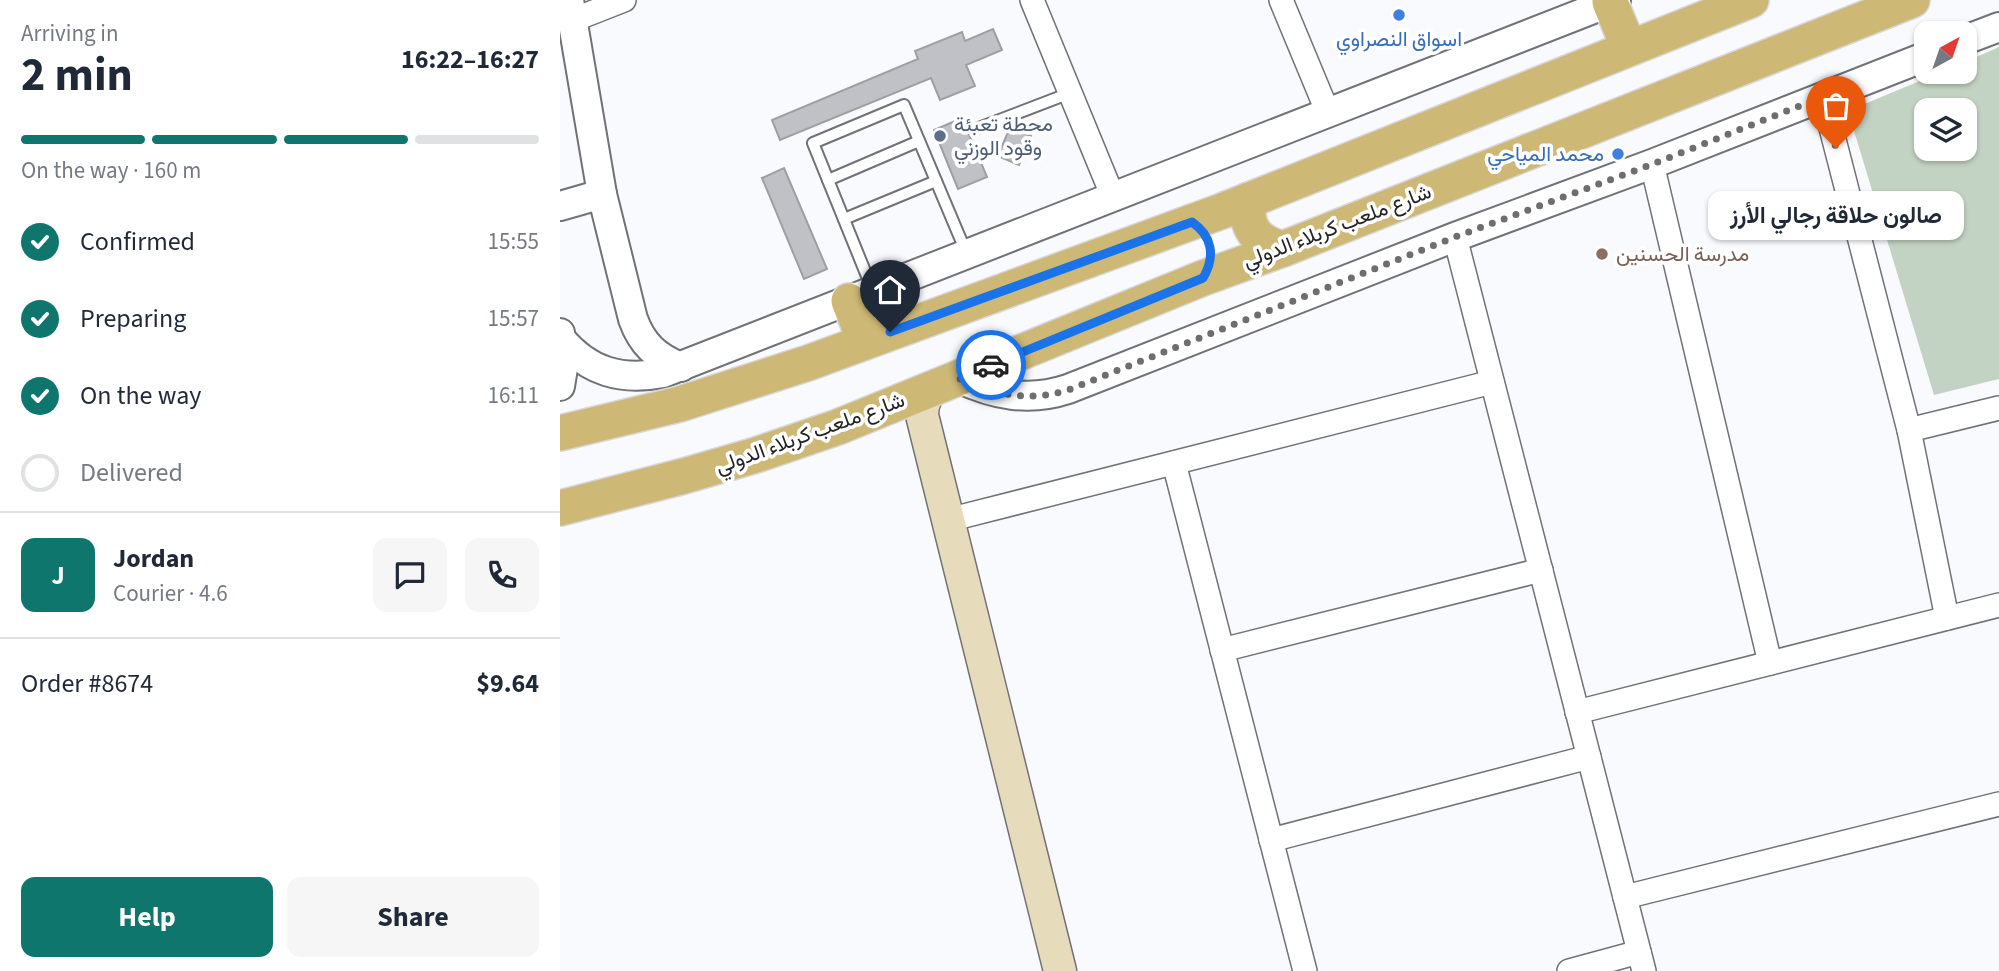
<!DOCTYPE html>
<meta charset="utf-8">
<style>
body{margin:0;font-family:"Source Sans 3",Vazirmatn,sans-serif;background:#f6f6f7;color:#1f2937;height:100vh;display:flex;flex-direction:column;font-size:26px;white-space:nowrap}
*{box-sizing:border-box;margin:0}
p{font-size:23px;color:#747a83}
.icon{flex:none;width:38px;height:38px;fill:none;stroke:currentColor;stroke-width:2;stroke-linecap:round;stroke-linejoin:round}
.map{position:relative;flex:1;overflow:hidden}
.panel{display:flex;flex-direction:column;background:#fff;width:560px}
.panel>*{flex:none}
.needle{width:46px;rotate:40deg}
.buttons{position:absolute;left:1354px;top:21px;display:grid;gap:14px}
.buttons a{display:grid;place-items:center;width:63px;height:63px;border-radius:14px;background:#fff;box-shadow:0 2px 5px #0004;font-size:35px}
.pin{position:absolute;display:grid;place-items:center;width:60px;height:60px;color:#fff;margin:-72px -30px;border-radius:50% 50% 50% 0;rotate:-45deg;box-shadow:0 0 7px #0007}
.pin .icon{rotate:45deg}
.courier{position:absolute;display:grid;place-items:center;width:70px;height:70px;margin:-35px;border:5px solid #1a73e8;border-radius:50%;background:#fff;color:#222;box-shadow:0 2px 9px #0007}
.bubble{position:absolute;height:49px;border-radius:14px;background:#fff;box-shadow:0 2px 5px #0004;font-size:23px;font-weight:700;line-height:49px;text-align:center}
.overview em{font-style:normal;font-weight:700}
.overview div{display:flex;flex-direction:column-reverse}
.overview{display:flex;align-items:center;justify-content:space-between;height:119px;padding:0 21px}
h1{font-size:46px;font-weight:700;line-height:52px}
.bar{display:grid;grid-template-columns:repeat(4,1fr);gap:10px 7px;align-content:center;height:84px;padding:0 21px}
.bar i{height:9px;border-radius:5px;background:#e0e1e3}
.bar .active{background:#0f766e}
.bar p{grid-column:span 4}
.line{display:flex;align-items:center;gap:18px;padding:0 21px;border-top:2px solid #e0e1e3}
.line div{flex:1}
.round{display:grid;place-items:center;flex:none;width:74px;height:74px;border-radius:14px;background:#f6f6f7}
ol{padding:0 21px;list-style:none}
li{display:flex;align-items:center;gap:21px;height:77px}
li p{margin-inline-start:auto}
li .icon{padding:7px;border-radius:50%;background:#0f766e;color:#fff;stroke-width:4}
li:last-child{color:#747a83}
li i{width:38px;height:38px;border:4px solid #e0e1e3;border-radius:50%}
.cta{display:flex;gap:14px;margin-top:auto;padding:14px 21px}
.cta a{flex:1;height:80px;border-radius:14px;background:#0f766e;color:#fff;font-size:28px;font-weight:700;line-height:80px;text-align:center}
.cta a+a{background:#f6f6f7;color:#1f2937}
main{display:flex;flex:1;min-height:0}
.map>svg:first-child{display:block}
.green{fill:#c3d3c3;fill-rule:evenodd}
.building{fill:#bfc1c6;stroke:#9d9fa3;stroke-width:2}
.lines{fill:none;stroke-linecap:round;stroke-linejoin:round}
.service-casing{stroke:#707276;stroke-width:14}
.minor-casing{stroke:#707276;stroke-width:26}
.tertiary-casing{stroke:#707276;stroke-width:32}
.secondary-casing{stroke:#707276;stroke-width:35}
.primary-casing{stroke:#d7d7d8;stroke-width:38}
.service{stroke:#fff;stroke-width:10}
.minor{stroke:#fff;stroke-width:23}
.tertiary{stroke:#fff;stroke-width:28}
.secondary{stroke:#e6dcbb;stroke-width:32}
.primary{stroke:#cdb876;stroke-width:35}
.done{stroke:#6e6e71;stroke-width:7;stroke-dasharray:0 12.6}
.route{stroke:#1a73e8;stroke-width:9}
.shop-dot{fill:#3f7fe0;stroke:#fff;stroke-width:2.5}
.service-dot{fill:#5c6f8a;stroke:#fff;stroke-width:2.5}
.education-dot{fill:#8d6e63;stroke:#fff;stroke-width:2.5}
.labels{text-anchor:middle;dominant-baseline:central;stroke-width:7;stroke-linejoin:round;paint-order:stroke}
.shop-label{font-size:21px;fill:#366cbe;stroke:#fff}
.service-label{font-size:21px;fill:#4e5e75;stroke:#fff;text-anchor:start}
.street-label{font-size:21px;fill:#232325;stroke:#fff}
.education-label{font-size:21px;fill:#785e54;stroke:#fff;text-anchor:start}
</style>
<main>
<section class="panel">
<div class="overview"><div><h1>2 min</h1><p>Arriving in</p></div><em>16:22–16:27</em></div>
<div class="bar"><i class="active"></i><i class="active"></i><i class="active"></i><i></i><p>On the way · 160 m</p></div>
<ol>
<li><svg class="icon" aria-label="check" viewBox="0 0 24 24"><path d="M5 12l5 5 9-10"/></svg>Confirmed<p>15:55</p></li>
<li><svg class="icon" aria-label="check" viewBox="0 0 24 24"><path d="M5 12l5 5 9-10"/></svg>Preparing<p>15:57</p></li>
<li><svg class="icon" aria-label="check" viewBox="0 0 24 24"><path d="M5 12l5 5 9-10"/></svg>On the way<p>16:11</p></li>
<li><i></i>Delivered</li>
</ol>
<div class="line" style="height:126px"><b class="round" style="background:#0f766e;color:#fff">J</b><div><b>Jordan</b><p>Courier · 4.6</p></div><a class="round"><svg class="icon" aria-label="chat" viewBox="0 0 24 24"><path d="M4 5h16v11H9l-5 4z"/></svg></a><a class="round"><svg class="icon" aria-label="phone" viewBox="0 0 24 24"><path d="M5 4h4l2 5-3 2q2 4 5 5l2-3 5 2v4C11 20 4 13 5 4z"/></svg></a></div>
<div class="line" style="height:91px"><div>Order #8674</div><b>$9.64</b></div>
<div class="cta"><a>Help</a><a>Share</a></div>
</section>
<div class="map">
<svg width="1439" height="971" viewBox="0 0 1439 971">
<rect width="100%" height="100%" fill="#f9fafe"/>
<path class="green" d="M1439 47V379L1374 395 1288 111 1381 72H1405V62ZM1367 110H1405V149H1367Z"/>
<g class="building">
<path d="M433 29 442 50 406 65 415 86 380 100 371 78 220 140 212 120 358 59 355 51 402 32 405 41Z"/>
<path d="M402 118 427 177 398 189 374 130Z"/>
<path d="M450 127 471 136 459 165 438 156Z"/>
<path d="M224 168 267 269 244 279 202 178Z"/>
</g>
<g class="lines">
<g class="service-casing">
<g id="service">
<path d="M416 129 510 93"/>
<path d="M268 180 359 141"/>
<path d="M284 219 376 181"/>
<path d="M313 291 253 143 344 105 406 252"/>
</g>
</g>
<g class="minor-casing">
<g id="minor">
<path d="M472 0 553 197"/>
<path d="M721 0 768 113"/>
<path d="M13 20 64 0"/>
<path d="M1263 97 1349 430 1387 618"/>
<path d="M1092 164 1210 663"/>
<path d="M895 237 1084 971"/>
<path d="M1349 430 1439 408"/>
<path d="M614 463 745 971"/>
<path d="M388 520 932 382"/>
<path d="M662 650 981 570"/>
<path d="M1017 712 1439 605"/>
<path d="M711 840 1029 757"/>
<path d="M1065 897 1439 804"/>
<path d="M1009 971 1079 952"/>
</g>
</g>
<g class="tertiary-casing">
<g id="tertiary">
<path d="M9 0 42 194 73 319C82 344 96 357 121 367"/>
<path d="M1405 40 1439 27"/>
<path d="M0 206 42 194"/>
<path d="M1 339C29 372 61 381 103 373L1056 0"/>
<path d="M398 378C434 395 469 402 508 389L895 237 1092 164 1367 56"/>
<path d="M0 386 4 362 0 333"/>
</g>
</g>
<g class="secondary-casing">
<path id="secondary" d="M374 387C366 395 362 403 362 415L500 971"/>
</g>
<g class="primary-casing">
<g id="primary">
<path d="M1050 2 1069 48"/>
<path d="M689 200C684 227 696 242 723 249"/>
<path d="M289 301 305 341"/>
<path d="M0 433 120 404 248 363 662 211 1191 0"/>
<path d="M0 508 124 476 196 455 278 427 643 278 723 249 1352 0"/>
</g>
</g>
<use href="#service" class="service"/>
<use href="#minor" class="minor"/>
<use href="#tertiary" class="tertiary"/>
<use href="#secondary" class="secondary"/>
<use href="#primary" class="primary"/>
</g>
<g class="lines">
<path class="done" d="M431 365 398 378C434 395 469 402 508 390L895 237 1093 164 1262 97 1276 148"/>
<path class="route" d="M330 332 632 222C652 236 656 256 643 278L431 365"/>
</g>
<g class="shop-dot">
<circle cx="839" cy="15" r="7"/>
<circle cx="1058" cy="154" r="7"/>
</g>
<circle class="service-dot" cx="380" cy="136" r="7"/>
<circle class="education-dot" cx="1042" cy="254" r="7"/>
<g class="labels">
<g class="shop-label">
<text x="839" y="39">اسواق النصراوي</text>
<text x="1044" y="154" text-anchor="end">محمد المياحي</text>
</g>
<g class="service-label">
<text x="394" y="124">محطة تعبئة<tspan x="394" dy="24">وقود الوزني</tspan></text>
</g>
<g class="street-label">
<text transform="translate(777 226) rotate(-21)">شارع ملعب كربلاء الدولي</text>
<text transform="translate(250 433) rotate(-20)">شارع ملعب كربلاء الدولي</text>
</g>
<g class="education-label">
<text x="1056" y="254">مدرسة الحسنين</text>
</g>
</g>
</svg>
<div class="buttons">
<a><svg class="needle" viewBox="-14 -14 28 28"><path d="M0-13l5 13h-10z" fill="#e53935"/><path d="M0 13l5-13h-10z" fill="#747a83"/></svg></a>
<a><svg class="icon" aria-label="layers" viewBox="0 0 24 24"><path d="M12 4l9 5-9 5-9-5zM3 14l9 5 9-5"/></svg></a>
</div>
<div class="pin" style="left:1276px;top:148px;background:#ea580c"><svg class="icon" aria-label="bag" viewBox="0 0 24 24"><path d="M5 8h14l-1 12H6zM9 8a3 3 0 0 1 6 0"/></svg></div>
<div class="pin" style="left:330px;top:332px;background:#1f2937"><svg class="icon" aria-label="home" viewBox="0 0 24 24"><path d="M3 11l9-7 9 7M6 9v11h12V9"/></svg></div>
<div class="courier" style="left:431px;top:365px"><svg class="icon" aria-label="car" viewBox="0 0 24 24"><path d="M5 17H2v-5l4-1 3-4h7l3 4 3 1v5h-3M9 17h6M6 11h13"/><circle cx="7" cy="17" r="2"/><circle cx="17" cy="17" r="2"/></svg></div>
<div class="bubble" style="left:1148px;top:191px;width:256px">صالون حلاقة رجالي الأرز</div>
</div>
</main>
